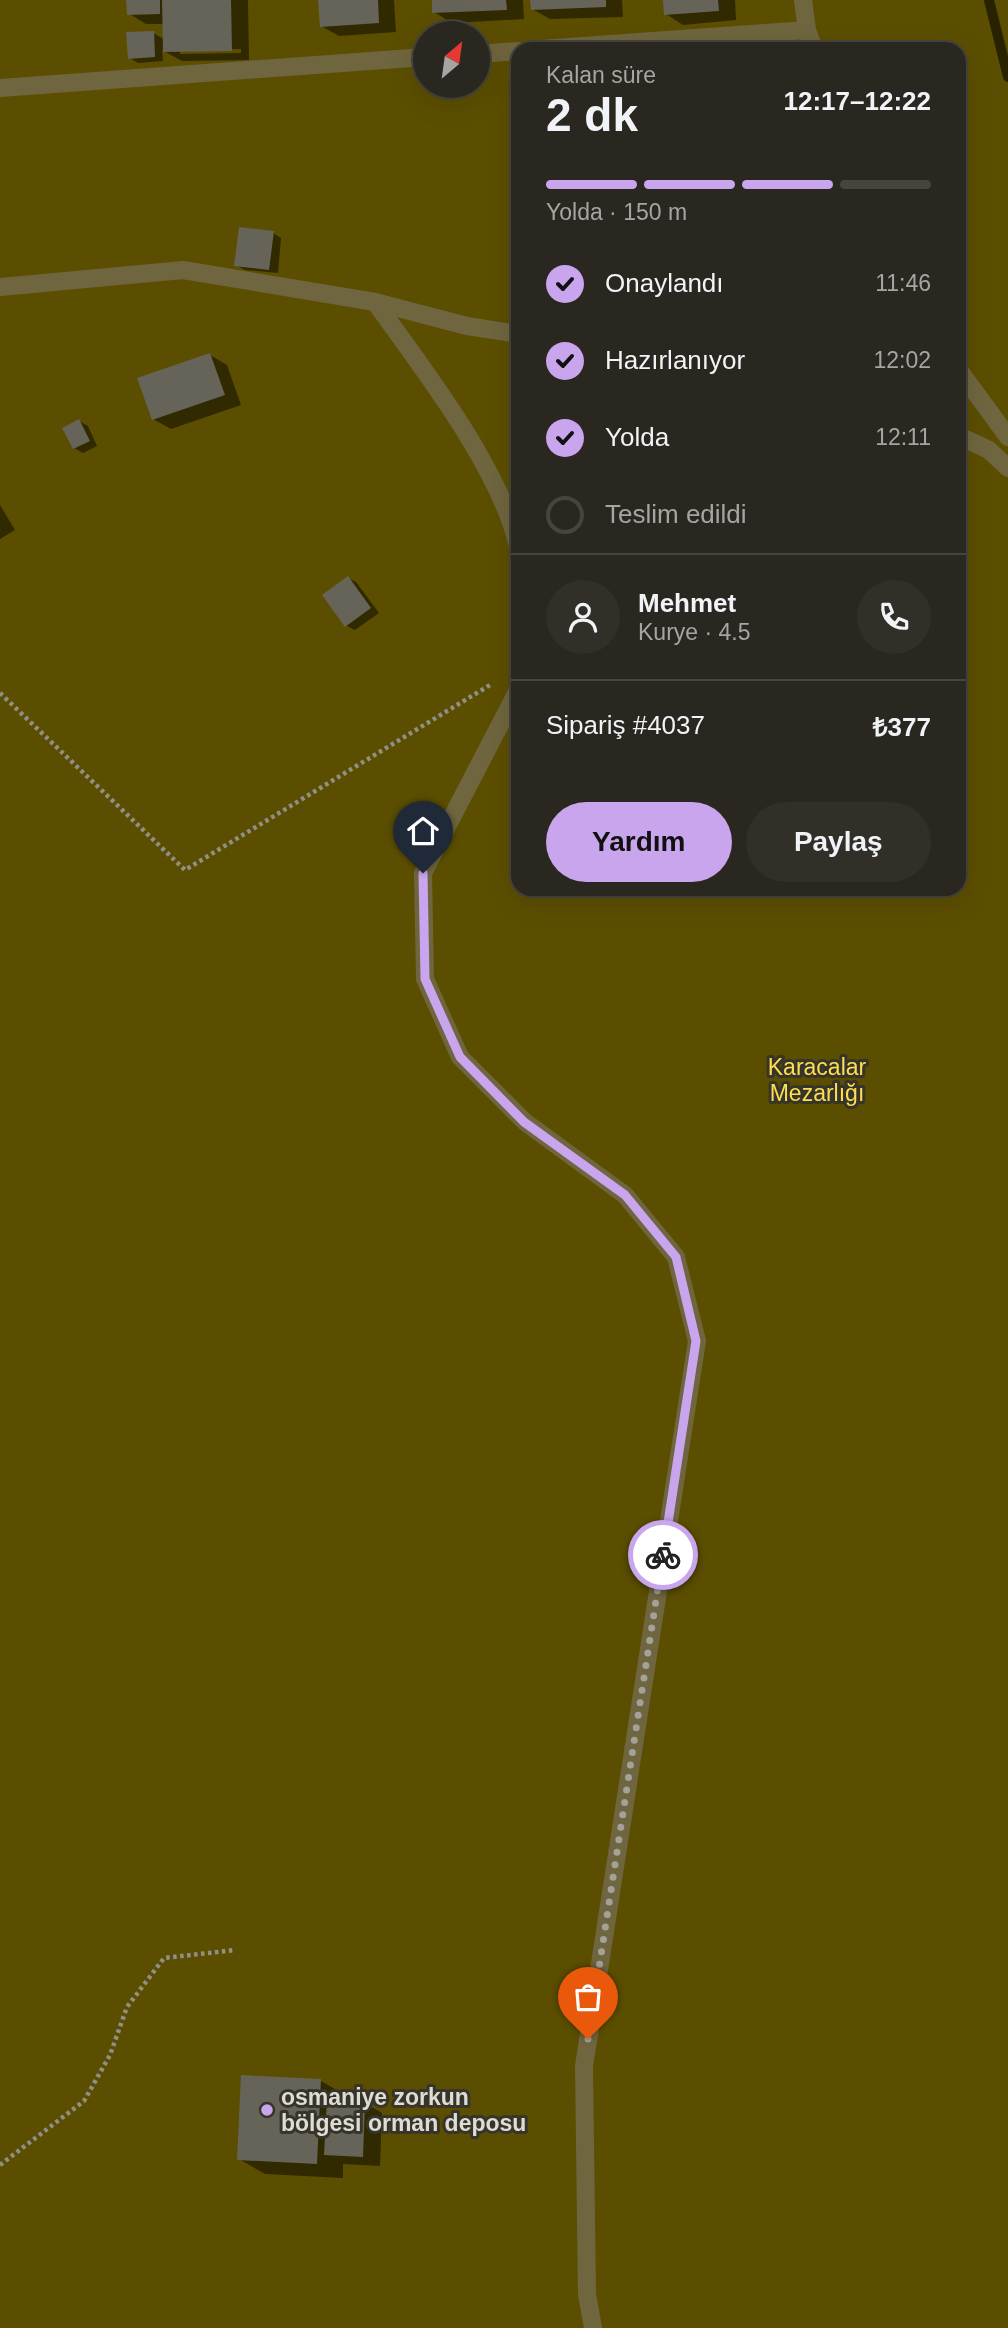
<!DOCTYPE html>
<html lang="tr">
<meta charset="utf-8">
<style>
body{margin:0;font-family:Helvetica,sans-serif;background:#312f28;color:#f1f3f6;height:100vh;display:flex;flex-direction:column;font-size:26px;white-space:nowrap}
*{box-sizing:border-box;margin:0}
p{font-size:23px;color:#a5a5a4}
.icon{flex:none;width:38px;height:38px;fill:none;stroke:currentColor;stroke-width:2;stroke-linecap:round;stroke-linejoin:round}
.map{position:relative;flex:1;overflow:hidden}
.details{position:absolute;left:511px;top:42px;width:455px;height:854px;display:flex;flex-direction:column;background:#29271f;border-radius:21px;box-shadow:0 7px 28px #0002,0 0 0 2px #45443d}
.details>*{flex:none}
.needle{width:46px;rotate:29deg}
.buttons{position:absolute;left:413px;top:21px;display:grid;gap:14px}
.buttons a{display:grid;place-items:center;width:77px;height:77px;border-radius:50%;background:#29271f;box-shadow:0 7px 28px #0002,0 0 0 2px #45443d;font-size:35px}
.pin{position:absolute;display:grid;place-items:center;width:60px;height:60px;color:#fff;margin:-72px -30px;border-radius:50% 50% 50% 0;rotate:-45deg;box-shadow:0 0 7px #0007}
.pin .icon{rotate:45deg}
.courier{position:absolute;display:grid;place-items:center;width:70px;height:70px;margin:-35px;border:5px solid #c9a5ee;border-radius:50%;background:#fff;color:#222;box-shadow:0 2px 9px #0007}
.headline em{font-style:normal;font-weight:600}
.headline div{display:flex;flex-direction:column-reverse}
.headline{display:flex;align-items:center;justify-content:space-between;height:119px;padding:0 35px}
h1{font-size:46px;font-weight:600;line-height:52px}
.bar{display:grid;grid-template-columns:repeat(4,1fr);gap:10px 7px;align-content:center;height:84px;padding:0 35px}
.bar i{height:9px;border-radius:5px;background:#45443d}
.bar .current{background:#c9a5ee}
.bar p{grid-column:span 4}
.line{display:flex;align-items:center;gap:18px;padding:0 35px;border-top:2px solid #45443d}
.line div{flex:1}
.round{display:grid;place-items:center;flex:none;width:74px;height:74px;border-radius:37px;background:#312f28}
ol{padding:0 35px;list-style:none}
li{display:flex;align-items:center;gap:21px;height:77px}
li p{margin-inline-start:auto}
li .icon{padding:7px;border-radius:50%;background:#c9a5ee;color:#111;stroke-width:4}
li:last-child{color:#a5a5a4}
li i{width:38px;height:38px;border:4px solid #45443d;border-radius:50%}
.cta{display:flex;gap:14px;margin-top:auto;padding:14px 35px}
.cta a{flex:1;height:80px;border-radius:42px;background:#c9a5ee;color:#111;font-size:28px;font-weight:600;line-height:80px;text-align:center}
.cta a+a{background:#312f28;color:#f1f3f6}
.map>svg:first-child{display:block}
.green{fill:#5c4e01;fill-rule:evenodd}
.shadow{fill:#0007;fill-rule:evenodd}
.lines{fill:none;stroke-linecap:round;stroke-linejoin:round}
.stream{stroke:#292201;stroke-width:10}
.building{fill:#666458}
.path{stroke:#928f86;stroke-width:4.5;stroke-dasharray:3.5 3.5;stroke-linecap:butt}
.minor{stroke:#6f663f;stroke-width:18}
.tertiary{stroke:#6f663f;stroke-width:18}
.done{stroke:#a4a199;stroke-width:7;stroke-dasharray:0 12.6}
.route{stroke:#c9a5ee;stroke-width:9}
.poi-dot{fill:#c9a5ee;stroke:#373429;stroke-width:2.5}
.labels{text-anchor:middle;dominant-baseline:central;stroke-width:6;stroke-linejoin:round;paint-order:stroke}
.park-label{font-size:23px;fill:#fdde51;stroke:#373429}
.poi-label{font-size:23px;font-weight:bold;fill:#dedcd5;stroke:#373429;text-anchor:start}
</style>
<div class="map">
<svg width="1008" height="2328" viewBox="0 0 1008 2328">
<rect width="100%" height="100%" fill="#373429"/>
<path class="green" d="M0 0H1008V2328H0ZM425 33H478V86H425ZM518 49H959V889H518Z"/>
<g class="shadow">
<path d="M128 0H248L249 60 182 61 162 50 163 61 138 63 130 58 153 33 164 39V24H146L128 13ZM241 49V53L180 54V50Z"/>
<path d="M320 0H394L396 32 339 36 321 26Z"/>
<path d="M433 0H523L524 19 452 23 434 12Z"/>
<path d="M532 0H622L623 17 550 19 532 9Z"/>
<path d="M664 0H735L736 20 683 25 666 14Z"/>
<path d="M273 233 281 238 278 273 245 270 236 265Z"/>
<path d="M210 355 227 365 241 405 171 429 153 419Z"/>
<path d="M79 421 88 426 97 446 83 453 74 448Z"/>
<path d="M0 505 15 530 0 539Z"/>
<path d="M348 578 356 582 379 613 355 630 347 626Z"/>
<path d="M321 2081 347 2096 346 2102 365 2103 382 2113 380 2166 343 2164V2178L265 2174 239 2159Z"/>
</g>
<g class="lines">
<path class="stream" d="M989 0 1008 77"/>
</g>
<g class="building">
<path d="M126 0H160V14L127 15Z"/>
<path d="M162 0H231L232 51 163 52Z"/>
<path d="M318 0H378L379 23 320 27Z"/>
<path d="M432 0H506L507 10 432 13Z"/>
<path d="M530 0H606V7L531 10Z"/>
<path d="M663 0H718L719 11 664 15Z"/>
<path d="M154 31 155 57 128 59 126 32Z"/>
<path d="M239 227 274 231 269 270 234 266Z"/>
<path d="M210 353 225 395 152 420 137 378Z"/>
<path d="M79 419 90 441 73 449 62 428Z"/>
<path d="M348 576 371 608 345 627 322 595Z"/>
<path d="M241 2075 321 2079 317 2164 237 2160Z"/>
<path d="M327 2099 365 2101 363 2157 324 2155Z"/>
</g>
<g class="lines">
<g class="path">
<path d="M0 693 185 870 490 685"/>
<path d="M0 2165 84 2101 110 2055 127 2007 164 1958 235 1950"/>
</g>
<g class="minor">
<path d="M803 0 807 30 814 49"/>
<path d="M541 49 807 30"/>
<path d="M478 54 518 51"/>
<path d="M0 88 425 57"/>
<path d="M375 302C423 369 499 466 518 546"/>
<path d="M959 370 1008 437"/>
</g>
<g class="tertiary">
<path d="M0 287 183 270 375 302 467 326 518 334"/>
<path d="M959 436 989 450 1008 468"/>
<path d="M518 690 423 873 425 979 460 1057 525 1122 625 1195 676 1257 697 1341 584 2066 587 2294 593 2328"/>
</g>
</g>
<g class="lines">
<path class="done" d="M588 2039 663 1555"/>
<path class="route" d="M423 873 425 979 460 1057 524 1122 625 1195 676 1257 696 1341 663 1555"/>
</g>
<circle class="poi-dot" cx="267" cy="2110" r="7"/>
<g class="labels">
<g class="park-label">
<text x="817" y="1067">Karacalar<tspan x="817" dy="26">Mezarlığı</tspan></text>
</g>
<g class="poi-label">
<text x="281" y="2097">osmaniye zorkun<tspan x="281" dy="26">bölgesi orman deposu</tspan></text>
</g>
</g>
</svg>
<div class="buttons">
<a><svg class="needle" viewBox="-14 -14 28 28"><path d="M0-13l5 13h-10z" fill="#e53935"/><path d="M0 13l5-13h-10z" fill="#a5a5a4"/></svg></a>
</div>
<div class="pin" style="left:588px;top:2039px;background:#ea580c"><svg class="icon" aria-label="bag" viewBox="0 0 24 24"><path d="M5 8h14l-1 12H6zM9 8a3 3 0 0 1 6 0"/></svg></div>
<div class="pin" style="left:423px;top:873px;background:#1f2937"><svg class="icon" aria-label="home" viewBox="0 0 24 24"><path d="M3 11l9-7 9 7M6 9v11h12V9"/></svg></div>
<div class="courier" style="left:663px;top:1555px"><svg class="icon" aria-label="bike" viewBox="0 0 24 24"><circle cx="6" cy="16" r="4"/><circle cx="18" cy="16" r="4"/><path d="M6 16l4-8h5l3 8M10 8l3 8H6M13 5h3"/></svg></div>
<section class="details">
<div class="headline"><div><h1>2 dk</h1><p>Kalan süre</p></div><em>12:17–12:22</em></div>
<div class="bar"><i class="current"></i><i class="current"></i><i class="current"></i><i></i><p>Yolda · 150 m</p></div>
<ol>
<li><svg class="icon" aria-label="check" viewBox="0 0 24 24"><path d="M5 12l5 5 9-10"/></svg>Onaylandı<p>11:46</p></li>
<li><svg class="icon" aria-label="check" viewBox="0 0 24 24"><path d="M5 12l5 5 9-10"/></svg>Hazırlanıyor<p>12:02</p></li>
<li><svg class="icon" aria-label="check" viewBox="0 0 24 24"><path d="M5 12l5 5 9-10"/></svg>Yolda<p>12:11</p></li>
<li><i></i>Teslim edildi</li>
</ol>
<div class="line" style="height:126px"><a class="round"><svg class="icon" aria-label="person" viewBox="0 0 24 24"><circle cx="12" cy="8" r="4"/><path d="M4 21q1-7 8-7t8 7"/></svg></a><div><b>Mehmet</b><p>Kurye · 4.5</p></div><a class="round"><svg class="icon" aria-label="phone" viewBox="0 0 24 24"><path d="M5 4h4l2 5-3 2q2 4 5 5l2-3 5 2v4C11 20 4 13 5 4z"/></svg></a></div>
<div class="line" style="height:91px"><div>Sipariş #4037</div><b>₺377</b></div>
<div class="cta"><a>Yardım</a><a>Paylaş</a></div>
</section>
</div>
